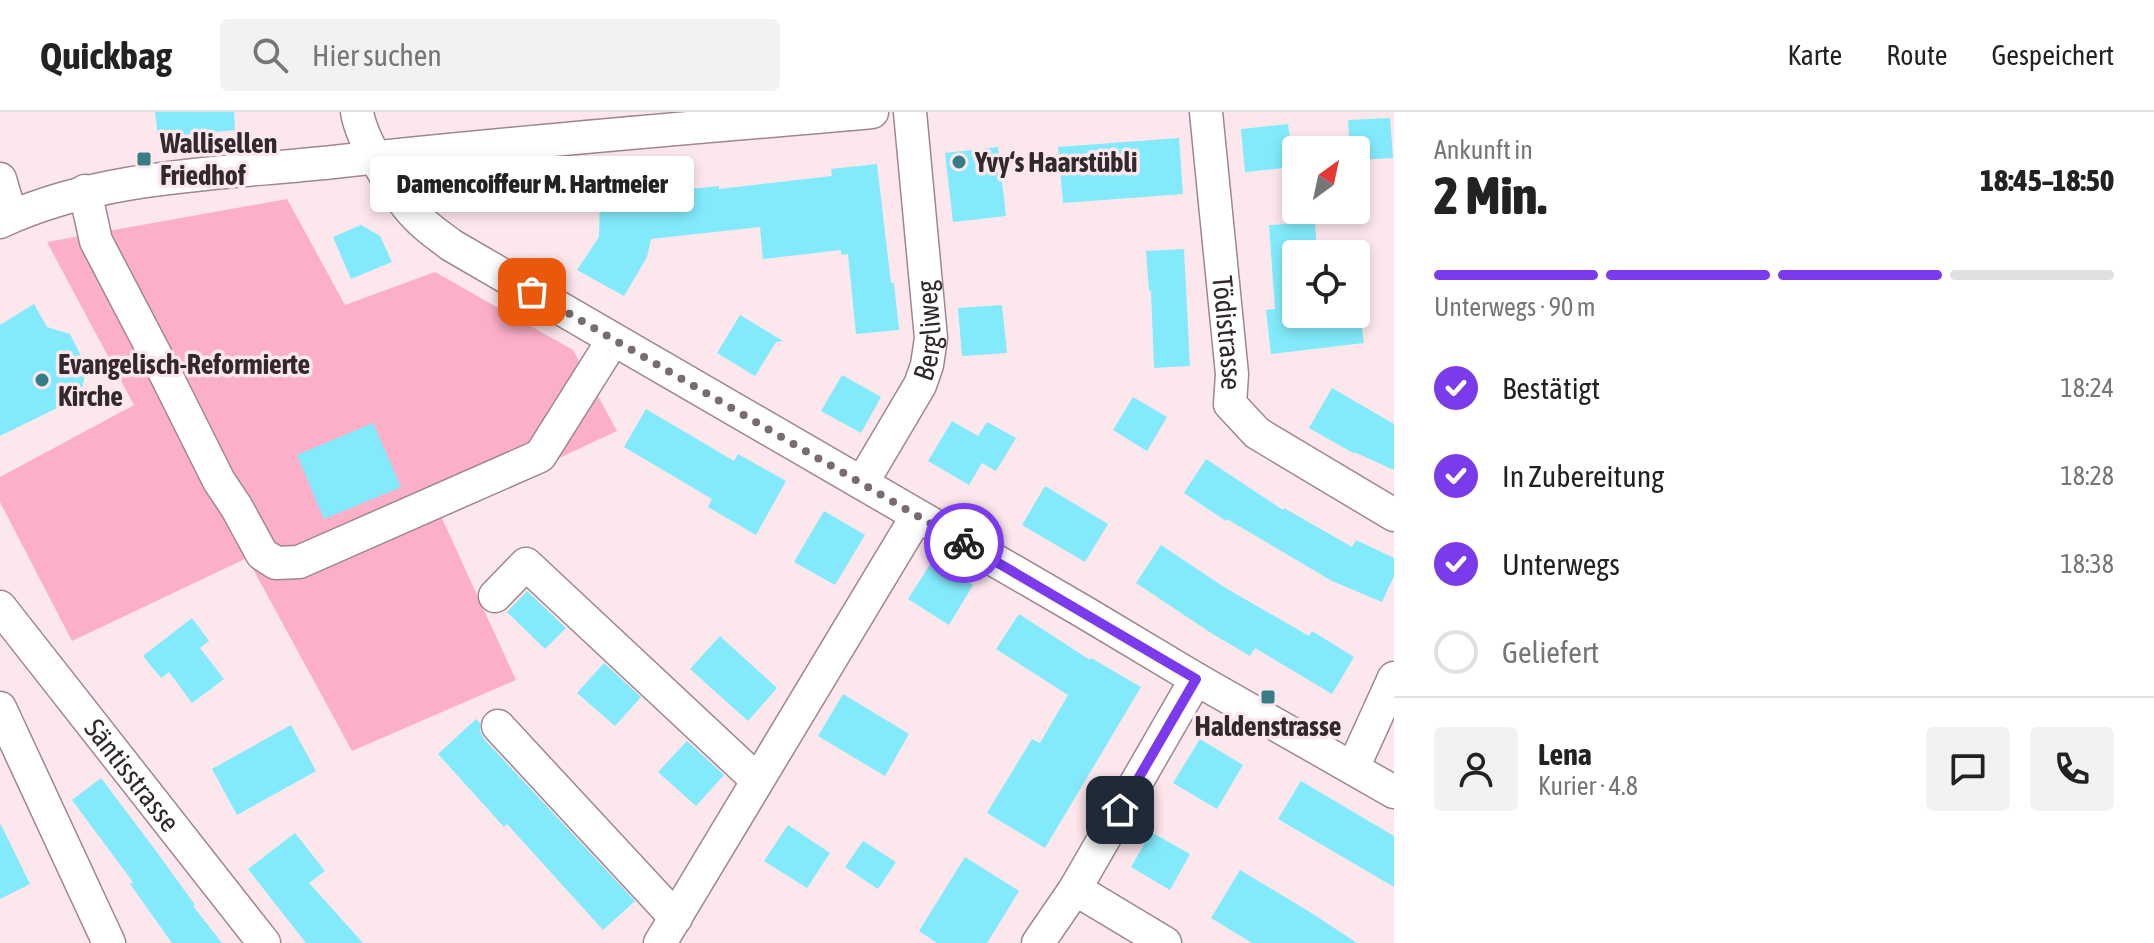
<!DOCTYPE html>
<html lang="de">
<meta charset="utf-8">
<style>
body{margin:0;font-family:"Asap Condensed",sans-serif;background:#f2f2f2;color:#222;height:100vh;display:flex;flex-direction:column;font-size:30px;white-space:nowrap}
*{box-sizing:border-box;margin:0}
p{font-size:26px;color:#767676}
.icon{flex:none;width:44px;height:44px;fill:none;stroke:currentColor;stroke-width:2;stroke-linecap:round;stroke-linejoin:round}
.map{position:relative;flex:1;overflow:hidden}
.panel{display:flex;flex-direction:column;background:#fff;width:760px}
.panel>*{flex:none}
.needle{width:52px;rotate:33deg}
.fabs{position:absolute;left:1282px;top:24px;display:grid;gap:16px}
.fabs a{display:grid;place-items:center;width:88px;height:88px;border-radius:8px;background:#fff;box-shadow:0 4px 12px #0003;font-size:40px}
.pin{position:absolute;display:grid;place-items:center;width:68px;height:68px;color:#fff;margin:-34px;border-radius:16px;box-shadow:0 4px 12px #0006}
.courier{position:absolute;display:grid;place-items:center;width:80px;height:80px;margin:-40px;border:6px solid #7c3aed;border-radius:50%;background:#fff;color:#222;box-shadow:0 2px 10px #0007}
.bubble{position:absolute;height:56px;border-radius:8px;background:#fff;box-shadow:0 4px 12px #0003;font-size:26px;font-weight:800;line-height:56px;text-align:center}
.summary em{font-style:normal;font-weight:800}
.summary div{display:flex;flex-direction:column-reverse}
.summary{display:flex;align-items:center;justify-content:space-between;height:136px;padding:0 40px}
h1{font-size:52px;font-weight:800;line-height:60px}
.bar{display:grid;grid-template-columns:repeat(4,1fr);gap:12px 8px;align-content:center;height:96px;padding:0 40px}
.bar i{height:10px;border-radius:6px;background:#e0e0e0}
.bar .current{background:#7c3aed}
.bar p{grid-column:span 4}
.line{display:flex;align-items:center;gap:20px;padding:0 40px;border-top:2px solid #e0e0e0}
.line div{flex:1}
.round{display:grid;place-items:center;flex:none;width:84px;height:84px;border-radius:8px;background:#f2f2f2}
ol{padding:0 40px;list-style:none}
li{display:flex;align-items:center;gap:24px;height:88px}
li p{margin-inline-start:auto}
li .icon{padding:8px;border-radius:50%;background:#7c3aed;color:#fff;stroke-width:4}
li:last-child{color:#767676}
li i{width:44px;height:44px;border:4px solid #e0e0e0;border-radius:50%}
header{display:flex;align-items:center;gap:48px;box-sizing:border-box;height:112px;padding:0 40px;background:#fff;border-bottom:2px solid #e0e0e0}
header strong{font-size:38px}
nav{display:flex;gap:44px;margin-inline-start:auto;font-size:28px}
.search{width:560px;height:72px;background:#f2f2f2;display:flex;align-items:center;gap:20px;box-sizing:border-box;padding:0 28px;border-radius:8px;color:#767676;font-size:30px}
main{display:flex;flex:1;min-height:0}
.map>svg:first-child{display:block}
.green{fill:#fcafc9}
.building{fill:#82eafb}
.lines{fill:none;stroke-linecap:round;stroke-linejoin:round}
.minor-casing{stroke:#9f878e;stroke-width:35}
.minor{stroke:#fff;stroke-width:32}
.done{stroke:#796c70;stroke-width:8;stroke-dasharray:0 14.4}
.route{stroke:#7c3aed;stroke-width:10}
.poi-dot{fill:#367d88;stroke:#fce7ed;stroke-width:3}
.labels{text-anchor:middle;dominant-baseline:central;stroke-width:7;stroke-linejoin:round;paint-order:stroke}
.poi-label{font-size:28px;font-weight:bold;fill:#32292c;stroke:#fce7ed;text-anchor:start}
.street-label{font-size:28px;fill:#32292c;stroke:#fce7ed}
</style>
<header>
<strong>Quickbag</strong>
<div class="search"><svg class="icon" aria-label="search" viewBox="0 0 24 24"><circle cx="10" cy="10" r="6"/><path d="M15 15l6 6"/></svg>Hier suchen</div>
<nav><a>Karte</a><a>Route</a><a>Gespeichert</a></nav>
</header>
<main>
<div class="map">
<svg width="1394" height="831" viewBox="0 0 1394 831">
<rect width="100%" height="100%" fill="#fce7ed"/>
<path class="green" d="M287 87 345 193 435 160 573 238 617 319 440 402 516 568 352 639 247 446 72 529 0 390V365L134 293 47 130Z"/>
<g class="building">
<path d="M155 0H234L235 18 158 26Z"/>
<path d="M1390 6 1393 46 1356 48V38H1350L1348 8Z"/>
<path d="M1288 12 1293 55 1245 60 1241 17Z"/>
<path d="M1179 26 1183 82 1063 91 1058 35Z"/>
<path d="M998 35 1006 104 953 110 945 41Z"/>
<path d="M877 52 891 171H894L899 218 856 222 848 142 841 143V138L763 147 760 115 651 127 647 145 624 184 577 158 599 125 600 82 679 81V78L719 74V77L832 64 831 57Z"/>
<path d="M1315 110 1317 142H1296V202H1360L1364 231 1271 242 1266 198 1275 197 1269 113Z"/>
<path d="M361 113 380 124 392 150 351 167 333 125Z"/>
<path d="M1184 137 1190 254 1154 256 1151 178 1149 179 1146 139Z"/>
<path d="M34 192 47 215 70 222 87 256 81 280 63 288 65 292 0 324V213Z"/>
<path d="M1002 193 1007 241 962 244 958 196Z"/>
<path d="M740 203 783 229 776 230 755 264 717 241Z"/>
<path d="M842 263 881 285 861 321 821 299Z"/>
<path d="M1332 276 1394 312V358L1354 340 1353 341 1309 316Z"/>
<path d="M1133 285 1167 305 1147 339 1113 318Z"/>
<path d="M646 297 734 349 738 342 786 369 756 423 708 395 712 387 624 335Z"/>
<path d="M952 309 978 324 987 310 1016 326 996 359 982 351 969 373 928 349Z"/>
<path d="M373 311 401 375 324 407 297 343Z"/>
<path d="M1206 347 1283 398 1284 396 1352 435 1356 428 1394 446V464L1382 490 1332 469 1227 407 1226 409 1184 381Z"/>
<path d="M1045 374 1108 412 1085 450 1022 413Z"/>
<path d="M824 399 865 423 835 473 794 450Z"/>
<path d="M1161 433 1224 475 1309 524 1312 519 1354 545 1332 582 1255 536 1250 544 1211 521 1136 471Z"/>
<path d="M933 448 973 473 949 513 908 487Z"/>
<path d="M527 479 566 516 545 537 507 500Z"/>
<path d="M1019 502 1090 548 1091 546 1141 575 1045 736 987 701 1032 627 1040 631 1068 583 996 537Z"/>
<path d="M192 506 209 529 200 536 224 567 192 591 169 560 161 566 143 544Z"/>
<path d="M720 524 777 576 748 609 690 557Z"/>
<path d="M604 551 641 585 615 614 577 581Z"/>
<path d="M843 582 909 622 885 664 818 624Z"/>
<path d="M476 607 480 611V619L484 627 635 789 603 818 507 712 504 715 438 642Z"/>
<path d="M291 613 316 659 237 703 212 657Z"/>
<path d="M1200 627 1243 653 1217 697 1173 671Z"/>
<path d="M687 629 724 663 696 694 658 660Z"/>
<path d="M101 666 156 739 195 793 193 794 222 831H172L130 772 133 770 72 688Z"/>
<path d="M1301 669 1394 724V775L1278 707Z"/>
<path d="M0 711 30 772 0 787Z"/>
<path d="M788 713 830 741 807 776 764 749Z"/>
<path d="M1151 720 1190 742 1170 778 1131 755Z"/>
<path d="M295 721 325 759 309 771 363 831H306L248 757Z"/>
<path d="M863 729 896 750 878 777 845 755Z"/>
<path d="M965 745 1019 779 987 831H937L919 819Z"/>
<path d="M1240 758 1313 802 1357 831H1252L1211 806Z"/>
</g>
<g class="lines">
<g class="minor-casing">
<g id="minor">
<path d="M357 0C362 31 398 87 421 109 430 118 441 125 451 133L1084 500 1196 567 1394 680"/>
<path id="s1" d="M1206 0 1232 262 1230 292 1257 321 1394 403"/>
<path d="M0 67 11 104"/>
<path d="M85 79 96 129 165 261 219 369 237 396 262 442 276 451 299 450 540 344 613 228"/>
<path d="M0 110C102 62 223 62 333 50 512 30 692 16 872 0"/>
<path id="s2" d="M862 371 920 273 927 253 931 226 910 0"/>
<path d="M495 484 526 452 757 668"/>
<path id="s3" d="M0 495 264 831"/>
<path d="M0 596 109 831"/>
<path d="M498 614 676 806"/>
<path d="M1353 656 1394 566"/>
<path d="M1075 777 1165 831"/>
<path d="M660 831 917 404"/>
<path d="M1038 831 1075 777 1196 567"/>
</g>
</g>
<use href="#minor" class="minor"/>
</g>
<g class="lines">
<path class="done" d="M532 180 964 431"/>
<path class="route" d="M964 431 1196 567 1120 698"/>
</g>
<g class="poi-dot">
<rect x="136" y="39" width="16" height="16" rx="4"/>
<circle cx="959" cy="50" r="8"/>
<circle cx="42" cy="268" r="8"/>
<rect x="1260" y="577" width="16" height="16" rx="4"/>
</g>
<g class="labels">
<g class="poi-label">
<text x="160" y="31">Wallisellen<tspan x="160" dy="32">Friedhof</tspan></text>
<text x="975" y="50">Yvy‘s Haarstübli</text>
<text x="58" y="252">Evangelisch-Reformierte<tspan x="58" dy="32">Kirche</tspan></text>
<text x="1268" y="614" text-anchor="middle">Haldenstrasse</text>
</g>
<g class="street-label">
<text stroke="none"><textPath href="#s2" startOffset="170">Bergliweg</textPath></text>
<text stroke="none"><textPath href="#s1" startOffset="222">Tödistrasse</textPath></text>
<text stroke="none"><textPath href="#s3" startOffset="214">Säntisstrasse</textPath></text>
</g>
</g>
</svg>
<div class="fabs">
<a><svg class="needle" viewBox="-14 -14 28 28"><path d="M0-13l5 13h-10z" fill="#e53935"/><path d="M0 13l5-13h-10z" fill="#767676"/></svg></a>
<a><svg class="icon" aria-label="locate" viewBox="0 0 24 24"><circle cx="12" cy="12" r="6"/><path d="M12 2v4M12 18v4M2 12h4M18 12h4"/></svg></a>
</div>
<div class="pin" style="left:532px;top:180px;background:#ea580c"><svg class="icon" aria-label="bag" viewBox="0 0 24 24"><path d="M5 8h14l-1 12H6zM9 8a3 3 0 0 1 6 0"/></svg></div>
<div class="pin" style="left:1120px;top:698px;background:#1f2937"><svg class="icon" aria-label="home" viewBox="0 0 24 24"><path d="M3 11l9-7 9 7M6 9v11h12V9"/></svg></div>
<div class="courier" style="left:964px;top:431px"><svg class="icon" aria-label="bike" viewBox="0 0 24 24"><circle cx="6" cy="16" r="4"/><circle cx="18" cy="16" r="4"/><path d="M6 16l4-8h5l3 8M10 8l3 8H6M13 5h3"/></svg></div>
<div class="bubble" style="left:370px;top:44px;width:324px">Damencoiffeur M. Hartmeier</div>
</div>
<section class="panel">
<div class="summary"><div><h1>2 Min.</h1><p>Ankunft in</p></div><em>18:45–18:50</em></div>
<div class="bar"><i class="current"></i><i class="current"></i><i class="current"></i><i></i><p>Unterwegs · 90 m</p></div>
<ol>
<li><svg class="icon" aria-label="check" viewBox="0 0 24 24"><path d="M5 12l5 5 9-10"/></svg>Bestätigt<p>18:24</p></li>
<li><svg class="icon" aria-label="check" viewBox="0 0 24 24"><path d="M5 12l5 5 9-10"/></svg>In Zubereitung<p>18:28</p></li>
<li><svg class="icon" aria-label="check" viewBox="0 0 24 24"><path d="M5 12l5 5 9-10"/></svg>Unterwegs<p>18:38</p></li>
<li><i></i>Geliefert</li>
</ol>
<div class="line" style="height:144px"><a class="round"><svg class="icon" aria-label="person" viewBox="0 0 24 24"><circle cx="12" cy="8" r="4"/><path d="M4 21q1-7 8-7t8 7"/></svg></a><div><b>Lena</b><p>Kurier · 4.8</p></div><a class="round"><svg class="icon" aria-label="chat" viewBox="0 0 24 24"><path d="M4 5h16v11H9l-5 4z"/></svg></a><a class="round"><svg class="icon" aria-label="phone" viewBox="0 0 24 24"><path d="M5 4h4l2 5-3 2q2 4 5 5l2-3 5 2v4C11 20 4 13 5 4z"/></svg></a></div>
</section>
</main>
